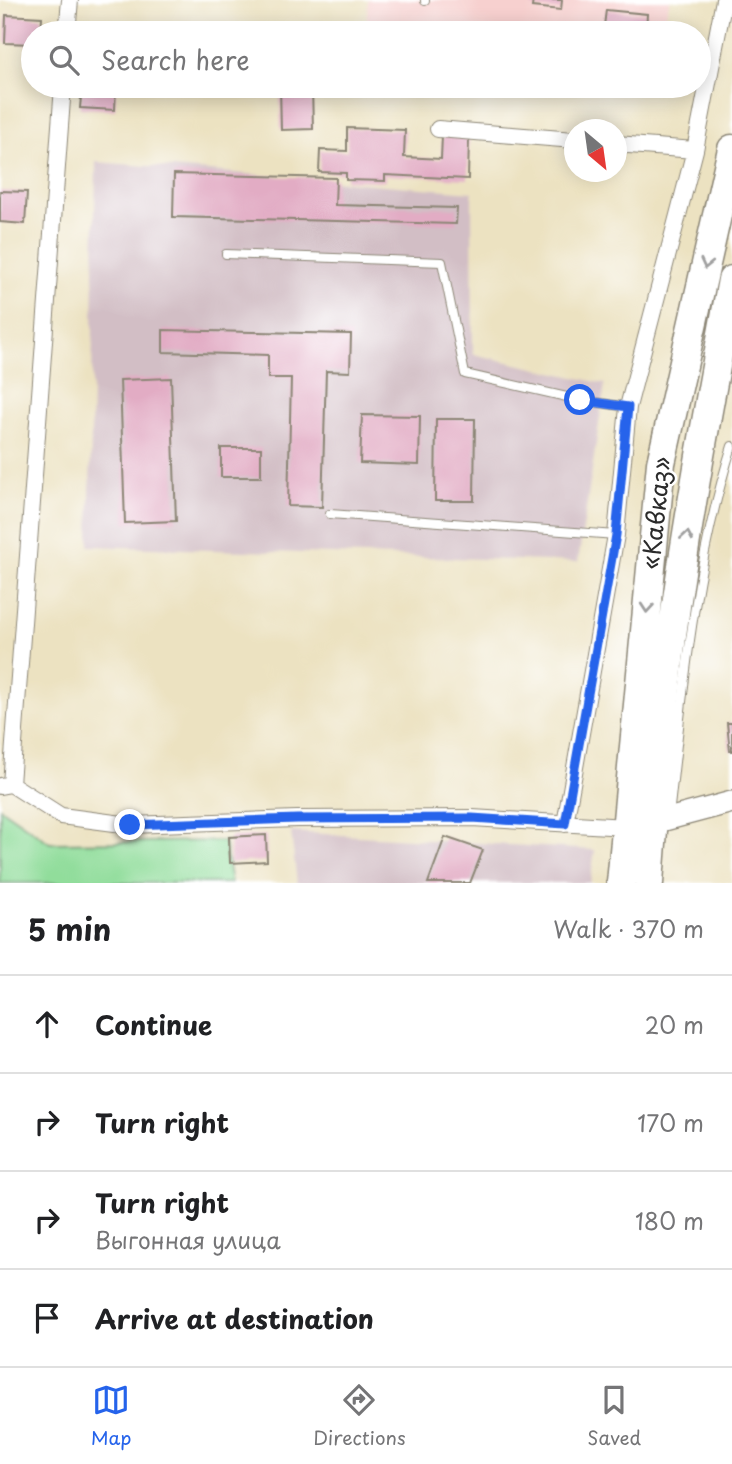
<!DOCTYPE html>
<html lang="en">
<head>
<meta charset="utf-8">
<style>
  :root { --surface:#fff; --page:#f2f2f2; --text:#202124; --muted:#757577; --line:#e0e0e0; --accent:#2563eb }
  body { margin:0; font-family:"Playpen Sans",sans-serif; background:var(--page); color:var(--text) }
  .compass { position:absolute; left:564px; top:119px; width:63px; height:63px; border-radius:50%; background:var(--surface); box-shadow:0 4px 18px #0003; rotate:151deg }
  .stop { position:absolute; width:21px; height:21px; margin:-16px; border:5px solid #2563eb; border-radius:50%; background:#fff }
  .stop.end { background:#2563eb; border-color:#fff; box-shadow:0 2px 7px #0008 }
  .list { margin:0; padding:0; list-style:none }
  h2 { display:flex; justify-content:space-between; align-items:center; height:91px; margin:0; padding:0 28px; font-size:30px }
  h2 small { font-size:23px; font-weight:400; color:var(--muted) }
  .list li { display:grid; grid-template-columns:46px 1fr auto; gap:21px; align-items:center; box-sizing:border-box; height:98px; padding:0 28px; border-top:2px solid var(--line) }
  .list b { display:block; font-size:26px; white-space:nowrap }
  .list p { margin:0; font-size:23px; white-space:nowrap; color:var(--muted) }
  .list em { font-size:23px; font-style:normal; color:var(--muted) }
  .icon { flex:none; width:38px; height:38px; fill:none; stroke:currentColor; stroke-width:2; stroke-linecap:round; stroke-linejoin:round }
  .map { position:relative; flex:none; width:732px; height:883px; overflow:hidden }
  .search { position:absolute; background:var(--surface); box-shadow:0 4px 18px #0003; left:21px; right:21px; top:21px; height:77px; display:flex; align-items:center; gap:18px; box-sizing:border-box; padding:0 24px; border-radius:38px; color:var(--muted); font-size:26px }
  .sheet { height:483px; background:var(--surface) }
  nav { display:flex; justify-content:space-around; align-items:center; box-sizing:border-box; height:98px; border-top:2px solid var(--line); background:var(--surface); font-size:19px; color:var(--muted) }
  nav a { display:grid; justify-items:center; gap:4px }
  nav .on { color:var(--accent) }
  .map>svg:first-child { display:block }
  .built { fill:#f7d0cf }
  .industrial { fill:#d2bec5 }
  .green { fill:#91dd9b; stroke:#5e8463; stroke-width:2 }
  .building { fill:#e2acc4 }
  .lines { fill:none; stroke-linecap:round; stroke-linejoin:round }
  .service-casing { stroke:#8c8676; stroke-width:10 }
  .minor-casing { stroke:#8c8676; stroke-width:18 }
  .tertiary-casing { stroke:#8c8676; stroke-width:24 }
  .trunk-casing { stroke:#8c8676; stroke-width:31 }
  .service { stroke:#fff; stroke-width:8 }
  .minor { stroke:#fff; stroke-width:16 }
  .tertiary { stroke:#fff; stroke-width:21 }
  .trunk { stroke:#fff; stroke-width:28 }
  .oneway { stroke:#a0a0a0 }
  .route { stroke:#2563eb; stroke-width:9 }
  .labels { text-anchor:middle; stroke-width:5; stroke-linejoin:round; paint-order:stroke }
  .street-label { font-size:24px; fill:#2b2b2b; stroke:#fff }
</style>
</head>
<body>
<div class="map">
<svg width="732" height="883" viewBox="0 0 732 883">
  <rect width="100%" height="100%" fill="#fff"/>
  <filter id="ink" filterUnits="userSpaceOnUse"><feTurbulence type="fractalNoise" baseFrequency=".0143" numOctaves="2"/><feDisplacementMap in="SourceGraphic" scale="14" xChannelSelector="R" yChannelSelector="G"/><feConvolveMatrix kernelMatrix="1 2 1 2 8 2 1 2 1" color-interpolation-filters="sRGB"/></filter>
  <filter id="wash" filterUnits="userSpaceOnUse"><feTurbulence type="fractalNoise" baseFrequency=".00686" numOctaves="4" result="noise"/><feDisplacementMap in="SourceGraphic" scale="28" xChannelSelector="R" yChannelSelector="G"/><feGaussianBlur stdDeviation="1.57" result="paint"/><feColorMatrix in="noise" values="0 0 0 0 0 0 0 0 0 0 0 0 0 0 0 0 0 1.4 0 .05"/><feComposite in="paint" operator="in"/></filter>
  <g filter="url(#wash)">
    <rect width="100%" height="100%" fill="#ece2c1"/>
    <!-- built -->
    <path class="built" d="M 368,0 L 670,0 L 661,33 L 366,33 Z"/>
    <!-- industrial -->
    <path class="industrial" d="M 96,162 L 472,192 L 473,354 L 605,384 L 578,562 L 89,546 Z
      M 291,832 L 595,850 L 590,883 L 297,883 Z"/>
    <!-- green -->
    <path class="green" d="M 0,808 L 50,843 L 224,841 L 231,883 L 0,883 Z"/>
    <g id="blocks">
      <!-- building -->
      <path class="building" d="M 533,0 L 562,0 L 561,10 L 532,7 Z
        M 606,10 L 647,14 L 646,30 L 604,26 Z
        M 6,15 L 42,17 L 41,33 L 33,33 L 33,44 L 5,43 Z
        M 82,86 L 116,86 L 115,110 L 80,108 Z
        M 280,86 L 312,86 L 313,129 L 281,130 Z
        M 347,128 L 405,130 L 404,157 L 441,159 L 442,136 L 469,137 L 468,179 L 385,175 L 385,181 L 346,180 L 346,173 L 319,172 L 320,150 L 347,151 Z
        M 174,174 L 336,178 L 335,205 L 457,208 L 456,224 L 173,217 Z
        M 0,191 L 27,192 L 25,224 L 0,222 Z
        M 163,330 L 351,334 L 350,372 L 326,371 L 322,507 L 288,506 L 291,378 L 268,378 L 268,355 L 163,352 Z
        M 171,378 L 176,521 L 125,523 L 120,380 Z
        M 362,415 L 420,416 L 419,465 L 360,463 Z
        M 436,419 L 475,419 L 474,501 L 435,501 Z
        M 221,448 L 261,448 L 261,477 L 221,477 Z
        M 727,723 L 732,723 L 732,751 L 730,751 Z
        M 266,835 L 267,861 L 230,863 L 229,837 Z
        M 445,837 L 483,850 L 470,883 L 428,883 Z"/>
    </g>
  </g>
  <g filter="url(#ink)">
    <use href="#blocks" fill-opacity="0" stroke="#8c8676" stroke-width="2"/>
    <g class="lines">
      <defs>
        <path id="service" d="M 425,1 L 425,0
          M 226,254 L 442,262 L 465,374 L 580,400 L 628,407
          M 330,514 L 616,535
          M 669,816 C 683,692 694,566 732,446"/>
        <path id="minor" d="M 67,33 L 70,0
          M 438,129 L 574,140
          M 616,144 L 695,150
          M 11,784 L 63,86
          M 0,786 L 11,784 L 61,816 L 130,825 L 297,819 L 472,818 L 626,827
          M 565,824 L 616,535 L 628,407 L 695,150 L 724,0"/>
        <path id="tertiary" d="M 653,823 L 732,802"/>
        <path id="trunk" d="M 621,883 L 661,463 L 732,149
          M 649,883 C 655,800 662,717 672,635 C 688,516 710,398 732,280"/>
      </defs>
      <!-- service casing -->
      <use href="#service" class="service-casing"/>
      <!-- minor casing -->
      <use href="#minor" class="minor-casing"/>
      <!-- tertiary casing -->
      <use href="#tertiary" class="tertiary-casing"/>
      <!-- trunk casing -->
      <use href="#trunk" class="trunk-casing"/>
      <!-- service -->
      <use href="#service" class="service"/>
      <!-- minor -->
      <use href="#minor" class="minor"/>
      <!-- tertiary -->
      <use href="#tertiary" class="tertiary"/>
      <!-- trunk -->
      <use href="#trunk" class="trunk"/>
    </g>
    <!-- one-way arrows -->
    <defs><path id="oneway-chevron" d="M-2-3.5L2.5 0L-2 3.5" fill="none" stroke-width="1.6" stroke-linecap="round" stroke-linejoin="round" transform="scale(1.75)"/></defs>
    <g class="oneway">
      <use href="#oneway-chevron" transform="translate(706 264) rotate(103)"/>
      <use href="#oneway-chevron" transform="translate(687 536) rotate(-81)"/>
      <use href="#oneway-chevron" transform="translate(647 608) rotate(95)"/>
    </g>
  </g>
  <g class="lines" filter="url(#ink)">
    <!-- route -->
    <path class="route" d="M 130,825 L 297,819 L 472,818 L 565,824 L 616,535 L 628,407 L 580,400"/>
  </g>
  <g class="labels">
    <!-- street labels -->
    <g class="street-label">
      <text transform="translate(657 513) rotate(-84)" y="8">«Кавказ»</text>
    </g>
  </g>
</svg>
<svg class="compass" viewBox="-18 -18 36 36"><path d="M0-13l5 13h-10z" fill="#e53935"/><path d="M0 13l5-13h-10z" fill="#757577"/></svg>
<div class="stop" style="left:580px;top:400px"></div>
<div class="stop end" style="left:130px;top:825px"></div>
<div class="search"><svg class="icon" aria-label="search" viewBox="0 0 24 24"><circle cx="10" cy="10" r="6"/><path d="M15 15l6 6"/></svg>Search here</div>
</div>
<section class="sheet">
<h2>5 min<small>Walk · 370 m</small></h2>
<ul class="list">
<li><svg class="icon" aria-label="ahead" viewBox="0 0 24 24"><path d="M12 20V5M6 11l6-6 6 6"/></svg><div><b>Continue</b></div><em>20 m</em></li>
<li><svg class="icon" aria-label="right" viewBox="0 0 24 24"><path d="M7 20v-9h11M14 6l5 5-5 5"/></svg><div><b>Turn right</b></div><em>170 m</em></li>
<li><svg class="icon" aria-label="right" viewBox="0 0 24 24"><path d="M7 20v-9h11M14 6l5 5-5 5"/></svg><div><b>Turn right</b><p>Выгонная улица</p></div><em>180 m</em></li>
<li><svg class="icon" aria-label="arrive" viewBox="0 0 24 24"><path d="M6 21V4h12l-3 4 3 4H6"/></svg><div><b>Arrive at destination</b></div></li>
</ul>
</section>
<nav>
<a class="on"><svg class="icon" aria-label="map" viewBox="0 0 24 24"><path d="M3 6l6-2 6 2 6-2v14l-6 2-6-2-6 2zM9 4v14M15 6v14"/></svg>Map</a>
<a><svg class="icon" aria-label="directions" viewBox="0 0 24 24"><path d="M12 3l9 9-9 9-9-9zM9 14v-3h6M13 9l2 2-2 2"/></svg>Directions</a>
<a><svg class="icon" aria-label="saved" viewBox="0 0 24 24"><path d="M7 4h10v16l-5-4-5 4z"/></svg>Saved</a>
</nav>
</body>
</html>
